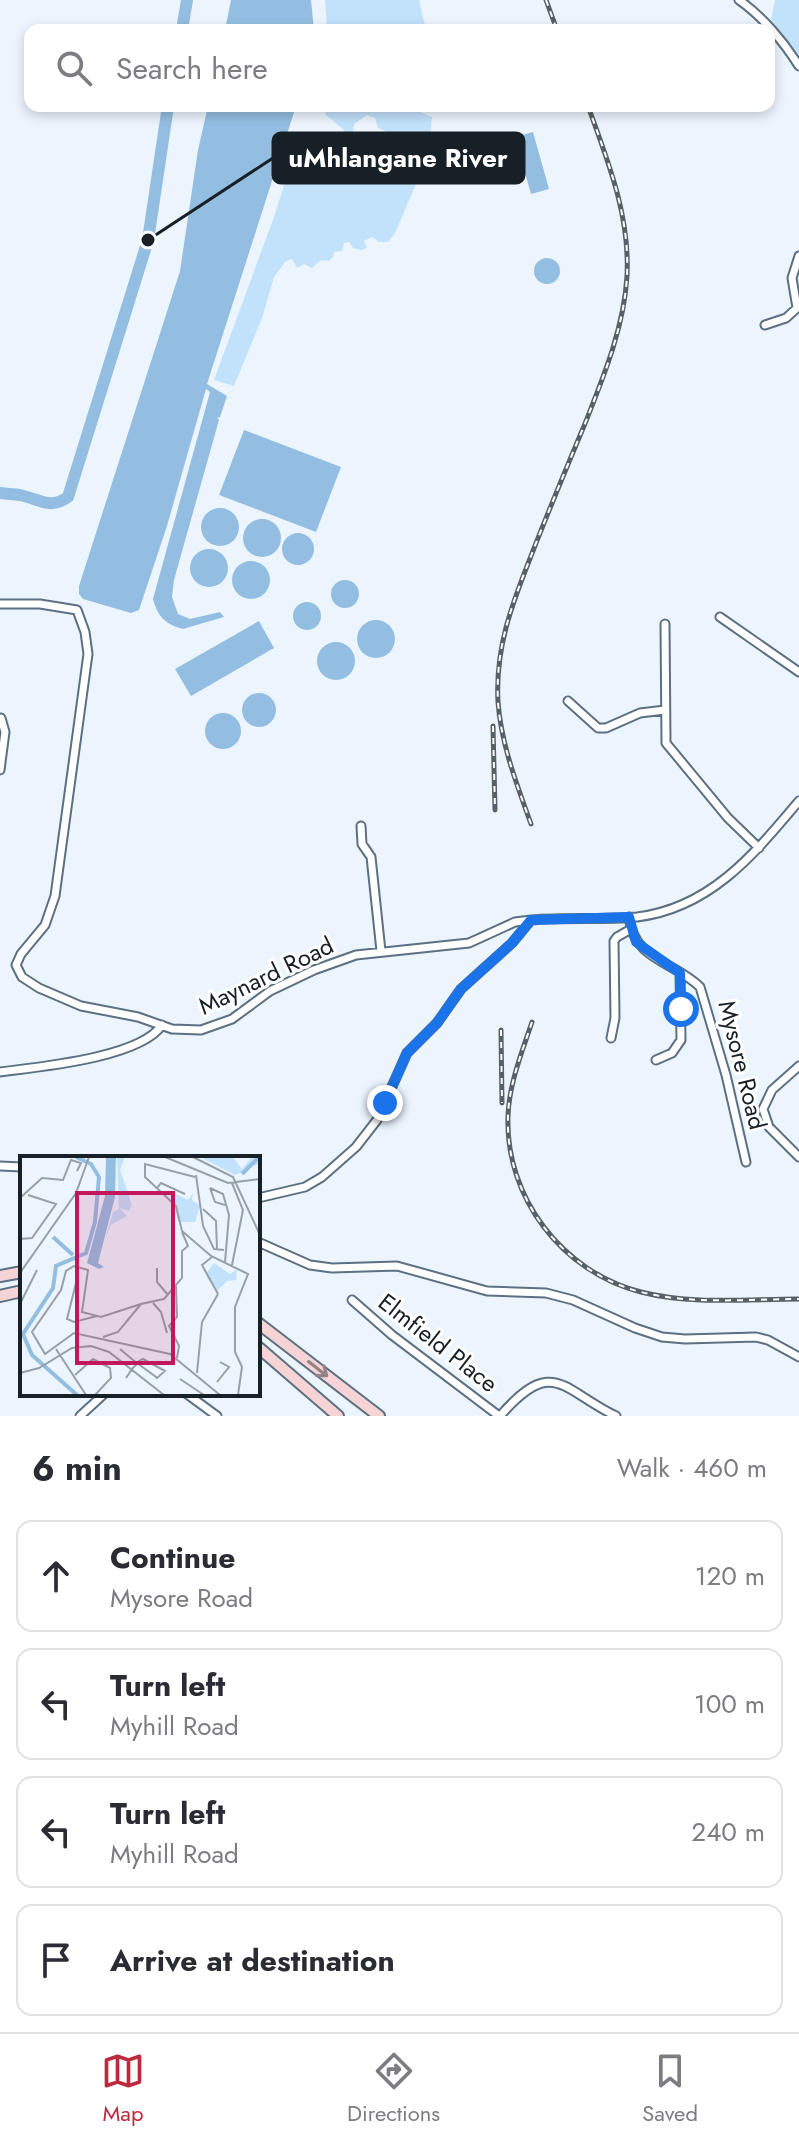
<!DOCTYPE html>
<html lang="en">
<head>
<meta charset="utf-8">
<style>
  :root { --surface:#fff; --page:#f7f7f7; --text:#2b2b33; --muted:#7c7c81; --line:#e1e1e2; --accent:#bc2b3d }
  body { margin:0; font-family:Jost,sans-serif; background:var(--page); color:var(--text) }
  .stop { position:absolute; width:24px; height:24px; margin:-18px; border:6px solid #1a73e8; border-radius:50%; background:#fff }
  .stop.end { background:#1a73e8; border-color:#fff; box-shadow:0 2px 8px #0008 }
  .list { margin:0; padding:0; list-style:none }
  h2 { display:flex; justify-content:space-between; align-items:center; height:104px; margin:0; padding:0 32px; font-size:34px }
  h2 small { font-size:26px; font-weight:400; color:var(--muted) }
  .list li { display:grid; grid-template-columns:52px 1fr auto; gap:24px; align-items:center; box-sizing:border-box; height:112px; margin:0 16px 16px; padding:0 16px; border:2px solid var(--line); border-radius:16px }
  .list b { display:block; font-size:30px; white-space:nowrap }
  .list p { margin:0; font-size:26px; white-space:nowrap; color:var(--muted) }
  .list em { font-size:26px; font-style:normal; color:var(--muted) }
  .icon { flex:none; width:44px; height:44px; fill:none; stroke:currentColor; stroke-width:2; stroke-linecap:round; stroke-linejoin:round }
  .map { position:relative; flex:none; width:799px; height:1416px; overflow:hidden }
  .search { position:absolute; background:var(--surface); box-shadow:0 4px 12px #0003; left:24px; right:24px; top:24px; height:88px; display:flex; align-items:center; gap:20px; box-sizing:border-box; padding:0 28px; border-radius:16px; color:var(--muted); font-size:30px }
  .sheet { height:616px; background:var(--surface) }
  nav { display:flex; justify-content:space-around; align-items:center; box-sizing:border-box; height:112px; border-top:2px solid var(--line); background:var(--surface); font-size:22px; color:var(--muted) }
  nav a { display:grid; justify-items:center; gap:4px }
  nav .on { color:var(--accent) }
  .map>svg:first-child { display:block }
  .green { fill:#c2e1fb }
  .water { fill:#94bee1 }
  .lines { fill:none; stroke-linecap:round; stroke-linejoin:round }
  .river { stroke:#94bee1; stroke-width:12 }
  .street-casing { stroke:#5b7082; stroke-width:11 }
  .secondary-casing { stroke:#5b7082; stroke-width:14 }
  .street { stroke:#fff; stroke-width:7 }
  .secondary { stroke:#f6d4d5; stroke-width:10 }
  .rail-casing { stroke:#576067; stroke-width:5 }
  .rail { stroke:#fff; stroke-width:2; stroke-dasharray:6; stroke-linecap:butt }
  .oneway { stroke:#928387 }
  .route { stroke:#1a73e8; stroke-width:10 }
  .labels { text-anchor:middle; stroke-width:6; stroke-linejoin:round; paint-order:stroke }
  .street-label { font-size:24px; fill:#172027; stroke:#fff }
  .inset-river { fill:none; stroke:#94bee1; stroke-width:4 }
  .inset-road { fill:none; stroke:#97a0a8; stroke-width:2 }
  .view { fill:#c2185b; fill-opacity:0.15; stroke:#c2185b; stroke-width:4 }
  .inset-edge { fill:none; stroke:#172027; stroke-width:4 }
  .leader { fill:none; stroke:#172027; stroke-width:3 }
  .callout-dot { fill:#172027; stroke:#fff; stroke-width:3 }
  .callout { fill:#172027; stroke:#172027; stroke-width:3 }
  .callout-label { font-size:26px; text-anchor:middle; font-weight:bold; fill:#fff }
</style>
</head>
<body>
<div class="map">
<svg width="799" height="1416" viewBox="0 0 799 1416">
  <rect width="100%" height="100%" fill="#ecf5fe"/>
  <!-- green -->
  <path class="green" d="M 325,0 L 419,0 L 426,30 L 327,30 Z
    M 775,0 L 799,0 L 799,55 L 771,20 Z
    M 324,106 L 418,106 L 420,112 L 432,117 L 430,136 L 433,145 C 414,147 395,135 378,128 L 375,118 L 367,115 L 354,124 L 349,157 L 352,164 L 360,171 L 378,163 L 414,176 L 417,182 L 395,233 L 388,242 L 379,242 L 372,237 L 364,241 L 367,248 L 361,250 L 353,248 L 349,242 L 344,243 L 342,251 L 334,252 L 333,257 L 329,261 L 321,260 L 312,268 L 304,264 L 297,268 L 292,259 L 286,261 L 274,277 L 262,318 L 234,386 L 214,380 L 274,217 L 294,153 L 299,143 L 309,141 L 338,144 L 343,139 L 344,130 L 326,115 Z"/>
  <!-- water -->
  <path class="water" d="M 231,0 L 311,0 L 314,30 L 225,30 Z
    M 208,106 L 296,106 L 207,384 L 227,396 L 220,417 L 217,418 L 219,420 L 174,580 L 172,597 L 178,614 L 190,619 L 220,612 L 224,617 L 183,629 C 166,625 157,616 153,599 L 210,392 L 206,389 L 167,526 L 139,610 L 131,613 L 83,599 L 79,594 L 79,586 L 180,271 L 198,150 Z
    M 533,132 L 549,189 L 531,194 L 515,137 Z
    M534 271a13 13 0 1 1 26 0a13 13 0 1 1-26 0Z
    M 244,430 L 341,467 L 316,532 L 219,495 Z
    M201 527a19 19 0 1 1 38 0a19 19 0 1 1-38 0Z
    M243 538a19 19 0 1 1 38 0a19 19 0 1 1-38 0Z
    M282 549a16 16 0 1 1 32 0a16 16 0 1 1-32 0Z
    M190 568a19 19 0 1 1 38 0a19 19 0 1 1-38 0Z
    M232 580a19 19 0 1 1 38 0a19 19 0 1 1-38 0Z
    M331 594a14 14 0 1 1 28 0a14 14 0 1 1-28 0Z
    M293 616a14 14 0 1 1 28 0a14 14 0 1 1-28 0Z
    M357 639a19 19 0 1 1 38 0a19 19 0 1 1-38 0Z
    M 259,621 L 274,648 L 191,696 L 175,669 Z
    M317 661a19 19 0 1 1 38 0a19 19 0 1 1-38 0Z
    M242 710a17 17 0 1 1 34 0a17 17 0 1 1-34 0Z
    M205 731a18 18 0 1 1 36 0a18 18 0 1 1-36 0Z"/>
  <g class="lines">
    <!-- river -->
    <path class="river" d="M 182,30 L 187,0
      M 0,493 C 6,494 13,494 20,495 C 39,499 50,510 68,497 L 148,240 L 168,106"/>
    <defs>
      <path id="street" d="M 739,0 C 762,16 784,42 799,66
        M 765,325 L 786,318 L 797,308 L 792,278 L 799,256
        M 0,604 L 40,604 L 77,610 L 85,632 L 88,654 L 55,896 L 45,925 L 21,954 L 16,965 L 22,977 L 39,988 L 81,1006 L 138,1017 L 172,1029 L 201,1030 L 232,1019 L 270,991 L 314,970 L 356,955 L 469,943 L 515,922 L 531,920
        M 720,617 L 799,672
        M 665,624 L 666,743 L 728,818 L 759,848
        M 568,701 L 598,728 L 606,728 L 640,713 L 665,710
        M 0,770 L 5,732 L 1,718
        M 361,826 L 362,844 L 371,857 L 381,951
        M 629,917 C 634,961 674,961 700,987 L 726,1075 L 746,1162
        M 611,1038 L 615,1018 L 614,941 L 617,937 L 631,929
        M 656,1060 L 672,1053 L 681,1040 L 680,973
        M 799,1066 L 772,1090 L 763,1109 L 769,1127 L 799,1157
        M 0,1072 C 38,1067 140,1058 162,1025
        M 0,1166 L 22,1167
        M 258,1198 L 305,1187 L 322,1177 L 356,1147 L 377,1120 L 407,1053 L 437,1023 L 461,989 L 512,943 L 531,920 C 566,917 602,920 637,917 C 711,908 755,853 799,801
        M 258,1242 L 310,1265 L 332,1268 L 397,1266 L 487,1291 L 546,1293 L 573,1300 L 635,1328 L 662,1337 L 685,1339 L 756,1337 L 768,1340 L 799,1357
        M 352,1300 L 392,1335 L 499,1416
        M 187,1394 L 217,1416
        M 80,1416 L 104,1394
        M 500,1416 C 553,1355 562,1390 616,1416"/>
      <path id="secondary" d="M 0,1276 L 22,1272
        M 0,1296 L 22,1291
        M 258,1323 L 379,1416
        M 258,1347 L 338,1416"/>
    </defs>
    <!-- street casing -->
    <use href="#street" class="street-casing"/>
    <!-- secondary casing -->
    <use href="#secondary" class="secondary-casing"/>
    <!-- street -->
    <use href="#street" class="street"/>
    <!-- secondary -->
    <use href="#secondary" class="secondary"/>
    <defs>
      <path id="rail" d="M 546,0 L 557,30
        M 493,726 L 495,810
        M 531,824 C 517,785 501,744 498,702 C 495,648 512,604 531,556 C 548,512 566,469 584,426 C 603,378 624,328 627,276 C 630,215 608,162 588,106
        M 532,1022 C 522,1052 509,1084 508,1116 C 505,1197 562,1272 641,1292 C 691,1305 748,1299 799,1299
        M 501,1030 L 502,1103"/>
    </defs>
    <!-- rail casing -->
    <use href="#rail" class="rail-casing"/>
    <!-- rail -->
    <use href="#rail" class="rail"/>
  </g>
  <!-- one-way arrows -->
  <defs><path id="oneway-shaft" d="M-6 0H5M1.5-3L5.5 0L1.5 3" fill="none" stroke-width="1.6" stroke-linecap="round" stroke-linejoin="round" transform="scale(2)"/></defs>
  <use class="oneway" href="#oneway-shaft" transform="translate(318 1369) rotate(38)"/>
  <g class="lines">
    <!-- route -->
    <path class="route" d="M 385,1103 L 407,1053 L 437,1023 L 461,989 L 512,943 L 531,920 L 629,917 L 636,942 L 680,973 L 681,1009"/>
  </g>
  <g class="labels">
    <!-- street labels -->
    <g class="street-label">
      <text transform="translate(266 976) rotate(-26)" y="8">Maynard Road</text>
      <text transform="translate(742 1065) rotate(76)" y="8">Mysore Road</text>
      <text transform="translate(438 1343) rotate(38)" y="8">Elmfield Place</text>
    </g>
  </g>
  <!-- overview -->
  <g transform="translate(20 1156)">
    <rect width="240" height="240" fill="#ecf5fe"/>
    <path d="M 180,1 L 213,1 L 222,13 L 232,1 L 240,1 L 240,7 L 215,19 ZM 97,2 L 105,1 L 100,14 L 112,49 L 109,55 L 100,52 L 107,60 L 91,69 L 85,84 L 93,56 L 99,53 ZM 152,36 L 168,44 L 173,37 L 172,44 L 180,50 L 175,66 L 158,66 ZM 194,107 L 210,118 L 217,113 L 216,124 L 207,125 L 197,135 L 189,125 L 198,123 L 188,124 L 186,118 Z" fill="#c2e1fb"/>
    <path d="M 86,1 L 96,1 L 95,41 L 78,107 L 84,111 L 79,113 L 67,107 L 85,40 Z" fill="#94bee1"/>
    <path class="inset-river" d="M 56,1 L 71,8 L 79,21 L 75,66 L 66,97 L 36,110 L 33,132 L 3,178 L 12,199 L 57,239M 222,18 L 239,1M 33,81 L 53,99"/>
    <path class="inset-road" d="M 145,1 L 208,27 L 240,23M 173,1 L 213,21 L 240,79M 176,19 L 183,70 L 194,93 L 204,94M 175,21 L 125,8 L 125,21 L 156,50 L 162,75 L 191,100 L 228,118 L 215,151 L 215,196 L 222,211 L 218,239M 212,27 L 223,54 L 212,109M 137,32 L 141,27 L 165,38M 190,32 L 203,38 L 209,59 L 205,106M 190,32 L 195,46 L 205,49M 0,42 L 22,22 L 43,24 L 51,4 L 61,7 L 57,15M 183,53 L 196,65 L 197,94M 0,83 L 12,82 L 36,48 L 8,39M 192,101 L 182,109 L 198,138M 137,112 L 137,126 L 148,139M 0,117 L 56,37 L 69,1M 57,123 L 47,163 L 54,166 L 77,160M 156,130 L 157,161 L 149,170 L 159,190 L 157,202M 133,147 L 141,156 L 147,177M 0,148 L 17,114M 121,148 L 81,161 L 62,156 L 68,114 L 54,110 L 46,115 L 41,134 L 12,176 L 25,198 L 54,177 L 150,198 L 200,239M 83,181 L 98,176 L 121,148 L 144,143 L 162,122 L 162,95 L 168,90 L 162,76M 36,193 L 66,239M 100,193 L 113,204 L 117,207 L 136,221 L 137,222 L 145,215 L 123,203 L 119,205 L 117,207 L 116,209 L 112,213 L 106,222M 0,217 L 19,212 L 52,192 L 71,190 L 89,196 L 144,239M 177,217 L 182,166 L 198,138M 55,219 L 73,203 L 90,212 L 91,222 L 75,239M 160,223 L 184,239M 197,226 L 209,211 L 200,206"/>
    <path class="view" d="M 57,37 L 153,37 L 153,207 L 57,207 Z"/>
    <rect width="240" height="240" class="inset-edge"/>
  </g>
  <!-- callouts -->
  <path class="leader" d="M148 240L273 158"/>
  <circle class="callout-dot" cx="148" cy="240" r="8"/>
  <rect class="callout" x="273" y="133" width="251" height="50" rx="8"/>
  <g class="callout-label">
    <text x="398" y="167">uMhlangane River</text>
  </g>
</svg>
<div class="stop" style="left:681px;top:1009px"></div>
<div class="stop end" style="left:385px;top:1103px"></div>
<div class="search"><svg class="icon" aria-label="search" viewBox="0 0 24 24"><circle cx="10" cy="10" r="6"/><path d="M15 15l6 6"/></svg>Search here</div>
</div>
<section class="sheet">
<h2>6 min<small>Walk · 460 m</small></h2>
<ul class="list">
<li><svg class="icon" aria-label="ahead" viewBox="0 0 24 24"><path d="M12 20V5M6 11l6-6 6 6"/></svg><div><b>Continue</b><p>Mysore Road</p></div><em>120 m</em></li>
<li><svg class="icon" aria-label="left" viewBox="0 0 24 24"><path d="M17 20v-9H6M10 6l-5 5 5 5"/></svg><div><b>Turn left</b><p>Myhill Road</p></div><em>100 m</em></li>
<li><svg class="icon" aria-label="left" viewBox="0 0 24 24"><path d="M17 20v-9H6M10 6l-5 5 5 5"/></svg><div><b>Turn left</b><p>Myhill Road</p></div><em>240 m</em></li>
<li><svg class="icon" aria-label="arrive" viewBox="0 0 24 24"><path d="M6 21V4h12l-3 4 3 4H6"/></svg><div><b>Arrive at destination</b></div></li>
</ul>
</section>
<nav>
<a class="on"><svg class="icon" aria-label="map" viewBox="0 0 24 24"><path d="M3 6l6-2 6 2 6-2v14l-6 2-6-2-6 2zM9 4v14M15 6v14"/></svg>Map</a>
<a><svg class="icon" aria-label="directions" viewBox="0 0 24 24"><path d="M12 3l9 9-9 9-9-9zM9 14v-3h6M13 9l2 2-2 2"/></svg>Directions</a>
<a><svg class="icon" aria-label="saved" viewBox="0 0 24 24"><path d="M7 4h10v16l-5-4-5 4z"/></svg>Saved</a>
</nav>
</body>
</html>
